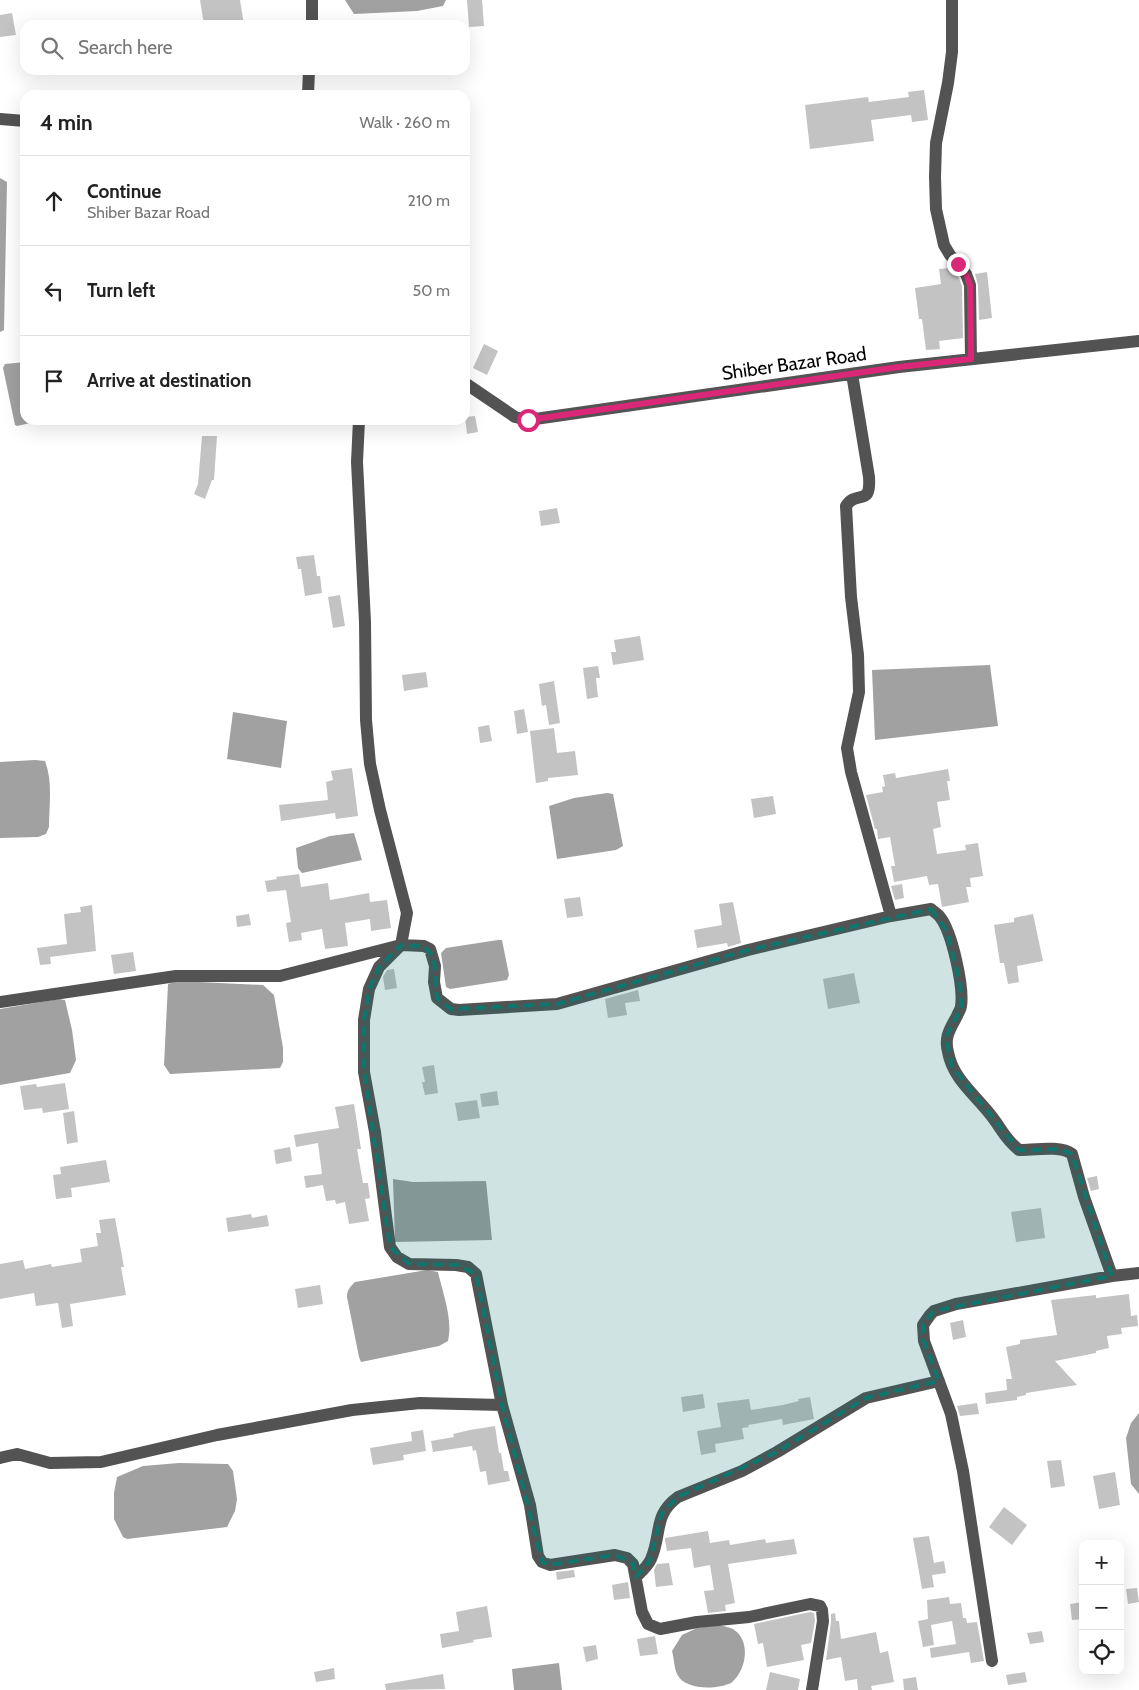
<!DOCTYPE html>
<html lang="en">
<head>
<meta charset="utf-8">
<style>
  :root { --surface:#fff; --page:#f6f6f6; --text:#222; --muted:#767676; --line:#e0e0e0 }
  body { margin:0; font-family:Cabin,sans-serif; background:var(--page); color:var(--text) }
  .controls { position:absolute; right:15px; bottom:15px; display:grid; overflow:hidden; border-radius:10px; box-shadow:0 5px 20px #0002 }
  .controls button { width:45px; height:45px; display:grid; place-items:center; padding:0; border:0; border-bottom:1px solid var(--line); background:var(--surface); color:var(--text); font:25px sans-serif }
  .stop { position:absolute; width:15px; height:15px; margin:-11px; border:4px solid #db2777; border-radius:50%; background:#fff }
  .stop.end { background:#db2777; border-color:#fff; box-shadow:0 1px 5px #0008 }
  .list { margin:0; padding:0; list-style:none }
  h2 { display:flex; justify-content:space-between; align-items:center; height:65px; margin:0; padding:0 20px; font-size:21px }
  h2 small { font-size:16px; font-weight:400; color:var(--muted) }
  .list li { display:grid; grid-template-columns:32px 1fr auto; gap:15px; align-items:center; box-sizing:border-box; height:90px; padding:0 20px; border-top:1px solid var(--line) }
  .list b { display:block; font-size:19px; white-space:nowrap }
  .list p { margin:0; font-size:16px; white-space:nowrap; color:var(--muted) }
  .list em { font-size:16px; font-style:normal; color:var(--muted) }
  .icon { flex:none; width:28px; height:28px; fill:none; stroke:currentColor; stroke-width:2; stroke-linecap:round; stroke-linejoin:round }
  .map { position:relative; flex:none; width:1139px; height:1690px; overflow:hidden }
  .search { position:absolute; background:var(--surface); box-shadow:0 5px 20px #0002; left:20px; top:20px; width:450px; height:55px; display:flex; align-items:center; gap:12px; box-sizing:border-box; padding:0 18px; border-radius:15px; color:var(--muted); font-size:19px }
  .panel { position:absolute; background:var(--surface); box-shadow:0 5px 20px #0002; left:20px; top:90px; width:450px; height:335px; border-radius:15px }
  .map>svg:first-child { display:block }
  .water { fill:#a1a1a1 }
  .building { fill:#c3c3c3 }
  .lines { fill:none; stroke-linecap:round; stroke-linejoin:round }
  .minor { stroke:#535353; stroke-width:12 }
  .route { stroke:#db2777; stroke-width:6 }
  .marked { fill:#0f766e; fill-opacity:0.2; stroke:#0f766e; stroke-width:4; stroke-dasharray:10 6; stroke-linejoin:round }
  .labels { text-anchor:middle; stroke-width:4; stroke-linejoin:round; paint-order:stroke }
  .street-label { font-size:19px; fill:#000; stroke:#fff }
</style>
</head>
<body>
<div class="map">
<svg width="1139" height="1690" viewBox="0 0 1139 1690">
  <rect width="100%" height="100%" fill="#fff"/>
  <!-- water -->
  <path class="water" d="M 345,0 L 446,0 L 443,6 L 417,11 L 354,14 Z
    M 0,178 L 7,182 L 4,330 L 0,332 Z
    M 25,362 L 25,420 L 40,420 L 39,421 L 17,426 L 15,425 L 3,368 L 5,364 Z
    M 990,665 L 998,726 L 875,740 L 872,670 Z
    M 233,712 L 287,721 L 281,768 L 227,759 Z
    M 35,760 L 45,761 C 53,782 49,805 49,827 L 46,834 L 38,837 L 0,838 L 0,762 Z
    M 607,793 L 613,794 L 623,846 L 616,850 L 557,859 L 549,806 L 574,798 Z
    M 354,833 L 362,860 L 302,873 L 298,868 L 296,848 L 330,836 Z
    M 498,940 L 502,940 L 509,975 L 507,980 L 450,989 L 446,987 L 441,953 L 446,948 Z
    M 178,981 L 263,985 L 274,995 L 283,1048 L 283,1062 L 280,1068 L 170,1074 L 164,1065 L 168,984 Z
    M 59,999 L 65,1000 L 72,1030 L 76,1060 L 70,1073 L 0,1085 L 0,1009 Z
    M 393,1179 L 413,1182 L 486,1181 L 492,1240 L 395,1242 Z
    M 427,1270 L 438,1272 C 443,1294 453,1319 448,1341 L 439,1346 L 361,1362 L 359,1357 L 347,1297 C 347,1290 350,1287 355,1282 Z
    M 1139,1413 L 1139,1494 L 1131,1484 L 1126,1438 L 1131,1423 Z
    M 179,1463 L 228,1464 L 233,1471 L 237,1499 L 235,1511 L 227,1527 L 127,1539 L 123,1537 L 114,1519 L 114,1493 L 117,1477 L 143,1466 Z
    M 719,1625 C 723,1626 729,1627 733,1629 C 752,1641 746,1671 731,1683 C 716,1690 684,1690 677,1674 C 674,1667 674,1658 672,1651 L 682,1635 L 697,1628 Z
    M 559,1663 L 562,1690 L 514,1690 L 512,1669 Z"/>
  <!-- building -->
  <path class="building" d="M 200,0 L 240,0 L 244,25 L 204,25 Z
    M 467,0 L 482,0 L 484,26 L 469,27 Z
    M 12,13 L 16,35 L 0,37 L 0,15 Z
    M 924,90 L 928,120 L 912,122 L 911,115 L 871,120 L 874,141 L 810,149 L 805,105 L 868,97 L 869,102 L 909,97 L 908,92 Z
    M 950,268 L 959,278 L 962,286 L 963,338 L 939,341 L 940,349 L 926,350 L 922,319 L 919,319 L 915,288 L 941,284 L 939,269 Z
    M 987,272 L 992,318 L 979,320 L 978,285 L 975,274 Z
    M 484,344 L 498,351 L 487,375 L 473,368 Z
    M 475,416 L 478,432 L 467,434 L 465,417 Z
    M 202,436 L 217,436 L 214,480 L 212,480 L 205,499 L 194,494 L 198,484 Z
    M 557,508 L 560,523 L 541,526 L 539,511 Z
    M 314,555 L 317,576 L 320,576 L 322,593 L 305,596 L 301,569 L 298,569 L 296,557 Z
    M 340,595 L 345,626 L 333,628 L 328,597 Z
    M 640,636 L 644,660 L 613,665 L 611,652 L 616,652 L 614,640 Z
    M 598,666 L 600,678 L 596,678 L 598,697 L 587,699 L 583,668 Z
    M 426,672 L 428,687 L 404,691 L 402,675 Z
    M 554,681 L 560,723 L 549,725 L 546,705 L 542,706 L 539,684 Z
    M 524,709 L 528,732 L 517,734 L 514,711 Z
    M 489,725 L 492,741 L 480,743 L 478,727 Z
    M 554,728 L 557,753 L 575,751 L 578,775 L 548,778 L 548,781 L 536,783 L 530,731 Z
    M 352,768 L 358,816 L 336,819 L 335,813 L 281,821 L 279,805 L 328,800 L 326,782 L 333,780 L 331,771 Z
    M 948,769 L 950,781 L 947,781 L 950,800 L 937,802 L 941,827 L 933,829 L 937,854 L 966,850 L 965,845 L 978,843 L 983,876 L 970,878 L 971,887 L 966,887 L 969,902 L 942,907 L 938,884 L 929,885 L 927,876 L 894,882 L 891,866 L 895,866 L 890,837 L 878,839 L 877,829 L 875,829 L 866,795 L 883,792 L 882,787 L 885,786 L 883,775 L 895,773 L 896,778 Z
    M 773,796 L 776,814 L 754,818 L 751,799 Z
    M 299,874 L 301,887 L 328,883 L 330,900 L 369,893 L 370,902 L 387,900 L 391,928 L 371,931 L 370,919 L 345,923 L 348,946 L 325,949 L 322,929 L 301,933 L 302,940 L 289,942 L 286,923 L 291,922 L 286,890 L 267,892 L 265,881 L 277,879 L 276,877 Z
    M 902,884 L 904,898 L 895,900 L 891,886 Z
    M 580,897 L 583,916 L 567,918 L 564,899 Z
    M 733,902 L 741,943 L 728,947 L 727,943 L 697,948 L 694,930 L 722,925 L 719,904 Z
    M 92,905 L 96,951 L 50,957 L 51,964 L 40,965 L 37,948 L 67,944 L 64,914 L 81,912 L 80,907 Z
    M 249,914 L 251,925 L 237,927 L 236,916 Z
    M 1033,914 L 1043,961 L 1017,966 L 1019,982 L 1008,984 L 1004,963 L 1000,963 L 994,925 L 1014,922 L 1014,918 Z
    M 133,952 L 136,971 L 114,974 L 111,955 Z
    M 394,969 L 397,988 L 385,990 L 383,977 L 387,970 Z
    M 854,973 L 860,1003 L 828,1009 L 823,979 Z
    M 638,990 L 640,1001 L 625,1003 L 627,1015 L 608,1018 L 605,999 Z
    M 434,1065 L 438,1093 L 425,1095 L 422,1082 L 425,1082 L 422,1067 Z
    M 65,1083 L 69,1109 L 43,1113 L 42,1108 L 24,1110 L 20,1086 L 36,1084 L 37,1087 Z
    M 497,1091 L 499,1105 L 482,1107 L 480,1094 Z
    M 477,1100 L 480,1118 L 458,1121 L 455,1103 Z
    M 354,1104 L 361,1149 L 357,1149 L 363,1183 L 368,1183 L 370,1198 L 365,1199 L 369,1221 L 349,1224 L 345,1202 L 336,1204 L 335,1200 L 326,1201 L 323,1185 L 306,1188 L 304,1176 L 322,1174 L 318,1143 L 296,1147 L 294,1135 L 339,1128 L 335,1107 Z
    M 74,1111 L 78,1142 L 67,1144 L 63,1113 Z
    M 290,1147 L 292,1161 L 276,1164 L 274,1150 Z
    M 106,1160 L 110,1182 L 71,1188 L 72,1197 L 56,1199 L 53,1175 L 61,1174 L 60,1167 Z
    M 1097,1176 L 1099,1189 L 1091,1191 L 1087,1178 Z
    M 1041,1208 L 1045,1238 L 1016,1242 L 1011,1212 Z
    M 251,1214 L 252,1218 L 267,1215 L 269,1226 L 228,1232 L 226,1218 Z
    M 115,1218 L 124,1267 L 121,1267 L 126,1295 L 70,1304 L 73,1326 L 62,1328 L 58,1303 L 36,1306 L 34,1293 L 0,1299 L 0,1264 L 23,1260 L 25,1269 L 51,1264 L 52,1267 L 82,1262 L 80,1249 L 98,1246 L 96,1233 L 101,1233 L 99,1220 Z
    M 320,1285 L 323,1304 L 298,1308 L 295,1289 Z
    M 1129,1294 L 1131,1316 L 1137,1315 L 1138,1326 L 1121,1328 L 1122,1334 L 1107,1336 L 1109,1348 L 1096,1351 L 1096,1353 L 1055,1361 L 1077,1385 L 1026,1393 L 1026,1395 L 1017,1397 L 1017,1400 L 986,1404 L 985,1393 L 1007,1390 L 1006,1379 L 1012,1379 L 1006,1347 L 1020,1344 L 1020,1340 L 1057,1335 L 1051,1300 L 1096,1295 L 1096,1298 Z
    M 963,1320 L 966,1337 L 953,1340 L 950,1323 Z
    M 703,1394 L 705,1408 L 683,1412 L 681,1397 Z
    M 810,1397 L 814,1419 L 783,1425 L 782,1419 L 748,1425 L 749,1427 L 742,1428 L 744,1439 L 715,1444 L 716,1452 L 701,1455 L 697,1431 L 721,1427 L 717,1403 L 749,1399 L 751,1410 L 783,1405 L 799,1401 L 798,1399 Z
    M 977,1403 L 979,1414 L 960,1416 L 957,1406 Z
    M 495,1426 L 499,1453 L 501,1453 L 504,1471 L 508,1471 L 510,1481 L 488,1485 L 486,1471 L 480,1472 L 476,1450 L 473,1451 L 472,1446 L 433,1452 L 431,1441 L 454,1437 L 453,1434 L 470,1430 Z
    M 423,1430 L 426,1451 L 403,1455 L 404,1460 L 373,1465 L 370,1448 L 412,1441 L 411,1432 Z
    M 1061,1460 L 1065,1486 L 1051,1488 L 1047,1461 Z
    M 1115,1472 L 1120,1505 L 1099,1509 L 1093,1476 Z
    M 1004,1507 L 1027,1525 L 1012,1545 L 989,1527 Z
    M 708,1531 L 710,1543 L 729,1540 L 730,1545 L 765,1539 L 766,1543 L 794,1539 L 797,1554 L 728,1564 L 735,1603 L 725,1605 L 726,1611 L 708,1613 L 704,1591 L 714,1590 L 710,1565 L 694,1568 L 691,1548 L 667,1551 L 665,1540 L 665,1538 Z
    M 929,1536 L 934,1563 L 944,1561 L 946,1573 L 932,1575 L 934,1587 L 922,1589 L 913,1538 Z
    M 669,1563 L 673,1585 L 656,1587 L 654,1570 L 657,1564 Z
    M 574,1570 L 575,1577 L 557,1580 L 556,1572 Z
    M 628,1582 L 630,1598 L 614,1600 L 612,1585 Z
    M 1137,1588 L 1139,1602 L 1128,1604 L 1126,1589 Z
    M 949,1597 L 950,1604 L 961,1603 L 963,1618 L 966,1618 L 967,1623 L 977,1622 L 984,1661 L 971,1663 L 969,1652 L 931,1658 L 930,1648 L 956,1644 L 952,1621 L 931,1625 L 934,1645 L 923,1647 L 918,1621 L 928,1619 L 927,1600 Z
    M 1083,1602 L 1083,1619 L 1072,1620 L 1070,1604 Z
    M 487,1606 L 492,1637 L 473,1640 L 474,1642 L 442,1648 L 440,1634 L 459,1631 L 456,1612 Z
    M 810,1612 L 814,1613 L 815,1621 L 811,1643 L 801,1645 L 804,1660 L 767,1667 L 763,1643 L 758,1644 L 754,1624 Z
    M 835,1613 L 836,1621 L 839,1621 L 841,1639 L 876,1632 L 880,1653 L 888,1651 L 894,1682 L 871,1686 L 872,1690 L 858,1690 L 857,1679 L 845,1681 L 841,1657 L 826,1660 L 831,1622 L 831,1614 Z
    M 1042,1631 L 1044,1642 L 1030,1644 L 1027,1633 Z
    M 655,1636 L 658,1654 L 640,1656 L 637,1639 Z
    M 596,1645 L 598,1659 L 586,1662 L 583,1647 Z
    M 334,1668 L 335,1679 L 316,1682 L 314,1672 Z
    M 770,1672 L 800,1679 L 798,1690 L 766,1690 Z
    M 1025,1672 L 1027,1682 L 1008,1685 L 1006,1675 Z
    M 443,1674 L 445,1689 L 386,1690 L 385,1684 Z
    M 916,1677 L 918,1690 L 904,1690 L 903,1679 Z"/>
  <g class="lines">
    <!-- minor -->
    <path class="minor" d="M 952,0 L 952,52 L 948,83 L 936,143 L 935,177 L 936,209 L 944,245 L 950,255 L 966,274 L 970,285 L 971,359
      M 312,25 L 312,0
      M 308,95 L 309,70
      M 0,119 L 25,121
      M 852,374 L 869,477 C 871,508 857,489 846,506 L 851,597 L 858,655 L 859,692 L 847,748 L 851,772 L 891,916
      M 465,383 L 515,417 L 528,420 L 899,367 L 1139,341
      M 359,420 L 357,462 L 365,622 L 366,720 L 370,764 L 380,810 L 407,913 L 401,945 L 379,967 L 369,989 L 364,1020 L 364,1072 L 375,1132 L 390,1247 L 397,1257 L 409,1264 L 456,1265 L 468,1267 L 476,1274 L 502,1405
      M 0,1002 L 176,976 L 280,976 L 401,945 L 424,946 L 430,949 L 435,966 L 434,982 L 437,998 L 451,1009 L 459,1010 L 557,1004 L 748,950 L 891,916 L 931,909 C 934,912 938,914 940,917 C 952,932 964,987 961,1006 C 961,1009 958,1013 957,1016 C 950,1029 944,1037 948,1052 C 953,1080 977,1096 993,1118 C 1002,1130 1006,1140 1019,1150 C 1033,1150 1061,1145 1072,1154 L 1084,1197 L 1112,1276 L 1139,1273
      M 0,1458 L 17,1454 L 50,1463 L 101,1462 L 217,1435 L 352,1410 L 420,1403 L 502,1405 L 530,1505 L 538,1556 L 542,1562 L 550,1565 L 615,1555 L 627,1558 L 633,1564 L 642,1612 L 648,1624 L 660,1629 L 697,1622 L 749,1617 L 810,1604 L 820,1606 L 822,1610 L 823,1621 L 812,1690
      M 636,1577 C 641,1572 648,1566 651,1559 C 662,1534 653,1515 678,1497 L 742,1471 L 777,1452 L 866,1398 L 939,1381
      M 992,1661 L 963,1471 L 951,1414 L 924,1341 L 923,1325 L 930,1315 L 934,1311 L 956,1304 L 1112,1276"/>
  </g>
  <g class="lines">
    <!-- route -->
    <path class="route" d="M 528,420 L 899,367 L 971,359 L 970,285 L 966,274 L 958,264"/>
  </g>
  <!-- marked area -->
  <path class="marked" d="M 931,909 L 947,931 L 960,983 L 962,1007 L 946,1037 L 952,1066 L 1019,1150 L 1060,1149 L 1072,1154 L 1112,1276 L 934,1311 L 923,1325 L 924,1341 L 939,1381 L 866,1398 L 777,1452 L 678,1497 L 662,1513 L 650,1561 L 636,1577 L 633,1564 L 615,1555 L 550,1565 L 542,1562 L 502,1405 L 476,1274 L 456,1265 L 409,1264 L 390,1247 L 364,1072 L 364,1020 L 369,989 L 379,967 L 401,945 L 424,946 L 434,957 L 437,998 L 451,1009 L 557,1004 L 748,950 Z"/>
  <g class="labels">
    <!-- street labels -->
    <g class="street-label">
      <text transform="translate(794 363) rotate(-8)" y="7">Shiber Bazar Road</text>
    </g>
  </g>
</svg>
<div class="controls">
<button>+</button>
<button>−</button>
<button><svg class="icon" aria-label="locate" viewBox="0 0 24 24"><circle cx="12" cy="12" r="6"/><path d="M12 2v4M12 18v4M2 12h4M18 12h4"/></svg></button>
</div>
<div class="stop" style="left:528px;top:420px"></div>
<div class="stop end" style="left:958px;top:264px"></div>
<div class="search"><svg class="icon" aria-label="search" viewBox="0 0 24 24"><circle cx="10" cy="10" r="6"/><path d="M15 15l6 6"/></svg>Search here</div>
<section class="panel">
<h2>4 min<small>Walk · 260 m</small></h2>
<ul class="list">
<li><svg class="icon" aria-label="ahead" viewBox="0 0 24 24"><path d="M12 20V5M6 11l6-6 6 6"/></svg><div><b>Continue</b><p>Shiber Bazar Road</p></div><em>210 m</em></li>
<li><svg class="icon" aria-label="left" viewBox="0 0 24 24"><path d="M17 20v-9H6M10 6l-5 5 5 5"/></svg><div><b>Turn left</b></div><em>50 m</em></li>
<li><svg class="icon" aria-label="arrive" viewBox="0 0 24 24"><path d="M6 21V4h12l-3 4 3 4H6"/></svg><div><b>Arrive at destination</b></div></li>
</ul>
</section>
</div>
</body>
</html>
